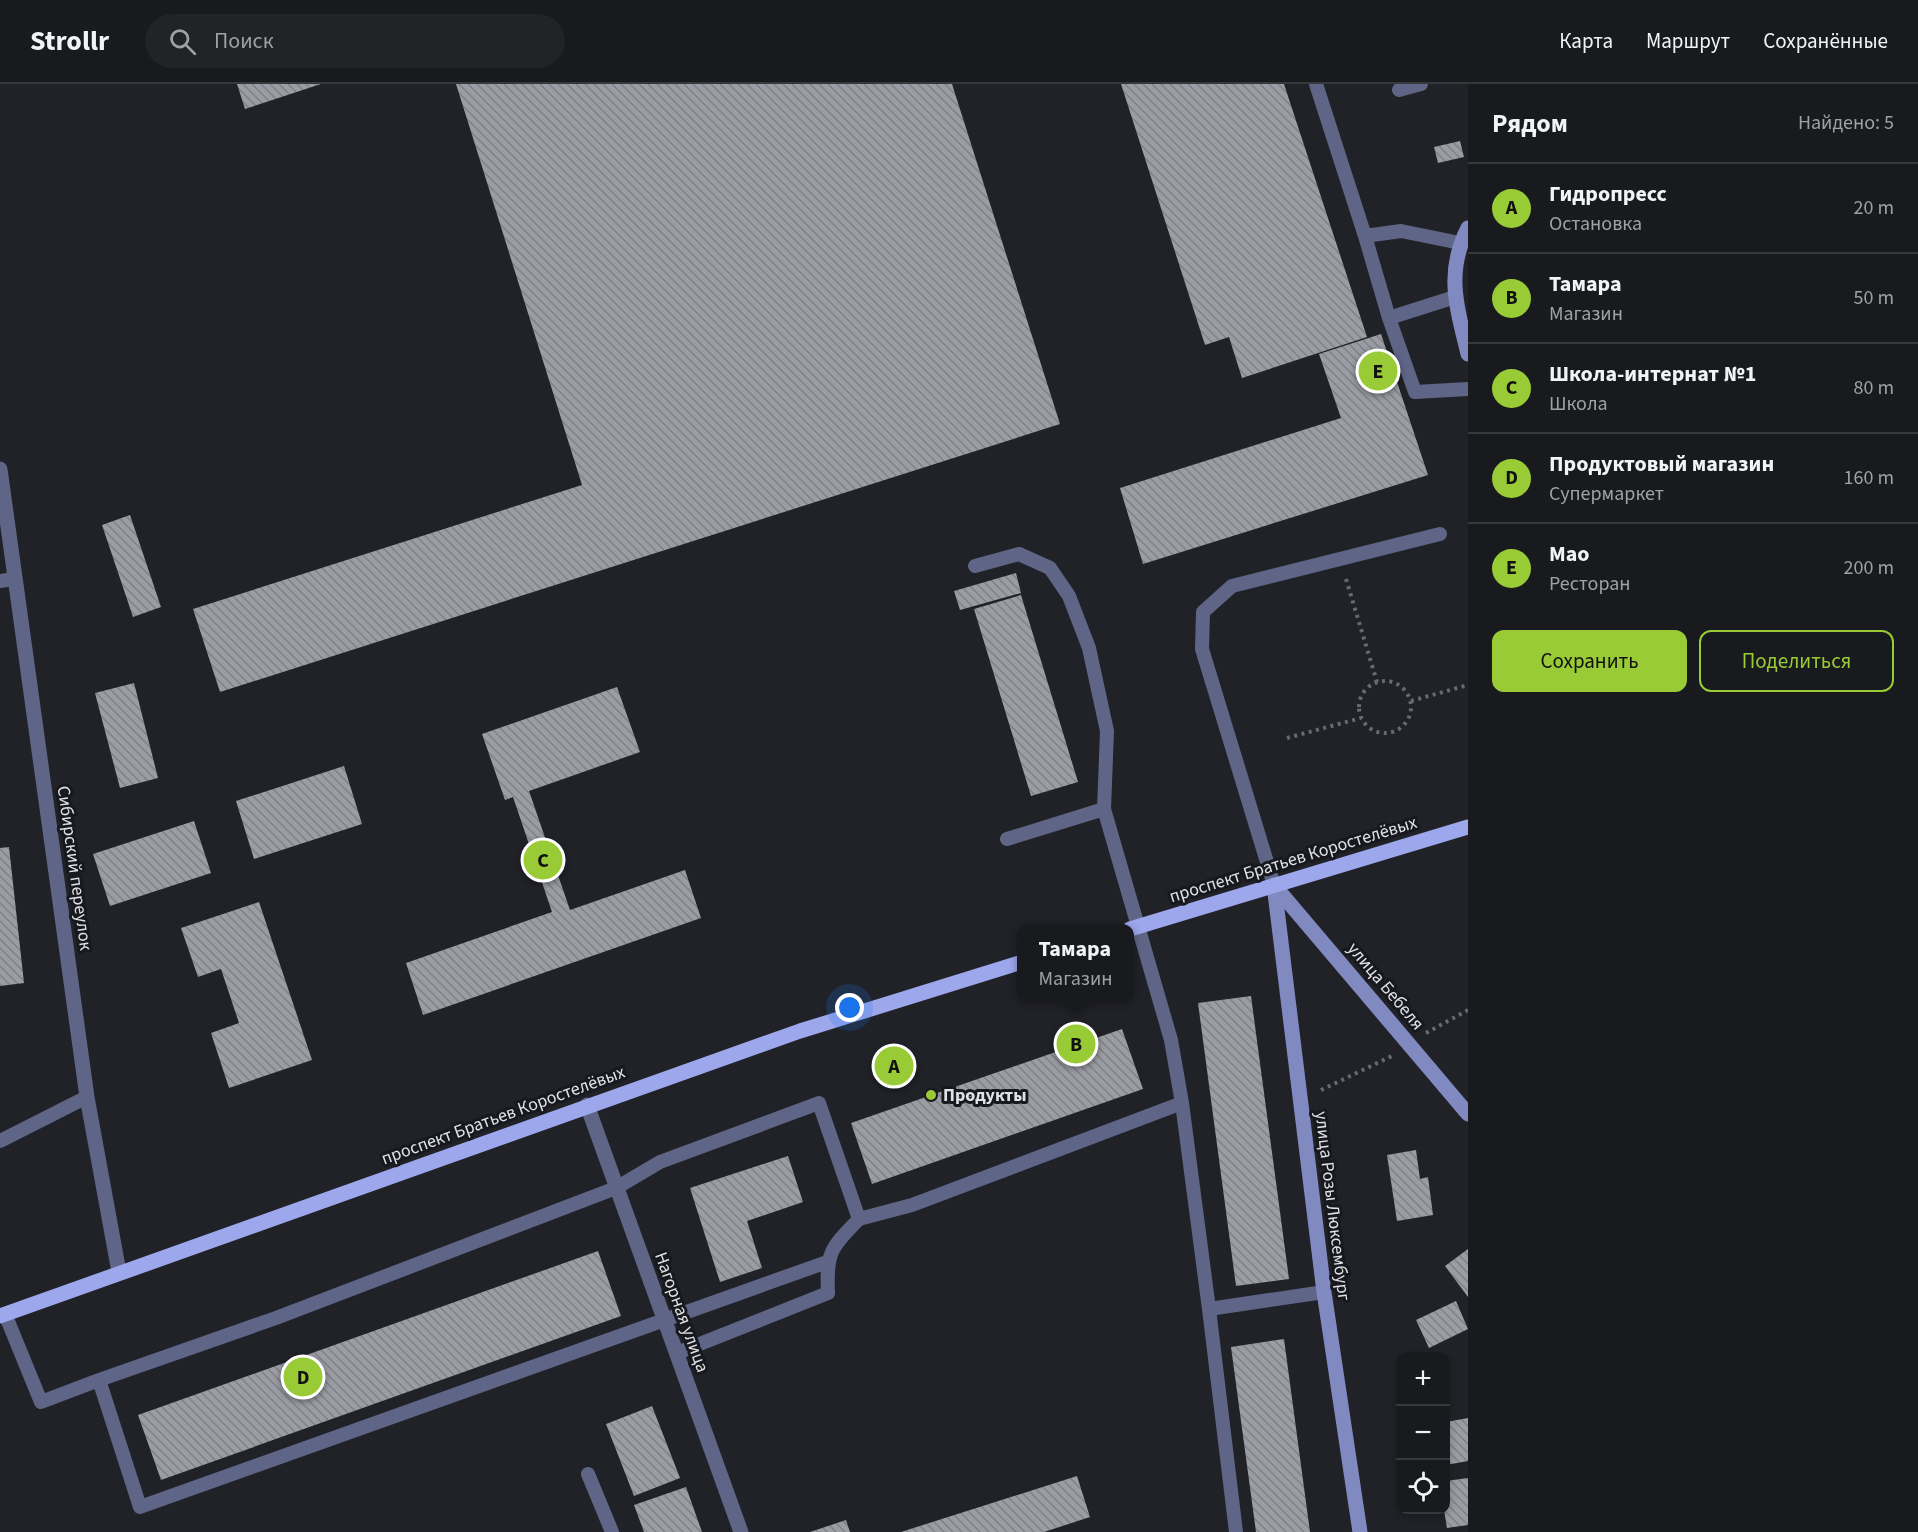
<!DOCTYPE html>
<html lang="ru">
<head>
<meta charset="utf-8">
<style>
  :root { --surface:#191a1e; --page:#222327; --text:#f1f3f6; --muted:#9fa1a4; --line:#37383c; --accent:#99cb36 }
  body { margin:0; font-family:"Source Sans 3",sans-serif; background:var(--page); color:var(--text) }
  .controls { position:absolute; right:18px; bottom:18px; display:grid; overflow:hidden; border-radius:12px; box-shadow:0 3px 9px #0003 }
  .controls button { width:54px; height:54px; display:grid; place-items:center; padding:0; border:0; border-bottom:2px solid var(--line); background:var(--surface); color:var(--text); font:30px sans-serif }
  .you { position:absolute; left:850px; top:924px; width:21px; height:21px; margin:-15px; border:4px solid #fff; border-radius:50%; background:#1a73e8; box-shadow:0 0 0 9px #1a73e833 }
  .badge { display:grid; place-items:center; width:39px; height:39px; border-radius:50%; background:var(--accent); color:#111; font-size:20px; font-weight:700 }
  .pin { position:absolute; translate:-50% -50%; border:3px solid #fff; box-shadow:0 2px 6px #0006 }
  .popup { position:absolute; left:1017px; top:840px; width:117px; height:78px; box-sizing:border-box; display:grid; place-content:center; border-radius:12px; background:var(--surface); filter:drop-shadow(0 2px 4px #0005); font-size:20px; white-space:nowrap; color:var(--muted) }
  .popup b { font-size:22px; color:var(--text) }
  .popup::after { content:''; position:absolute; left:50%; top:100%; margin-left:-12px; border:12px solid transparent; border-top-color:var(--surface) }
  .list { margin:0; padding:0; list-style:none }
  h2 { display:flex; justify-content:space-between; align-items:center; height:78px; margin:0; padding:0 24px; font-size:26px }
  h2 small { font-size:20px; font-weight:400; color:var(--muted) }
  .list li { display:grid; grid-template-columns:39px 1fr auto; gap:18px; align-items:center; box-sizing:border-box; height:90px; padding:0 24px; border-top:2px solid var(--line) }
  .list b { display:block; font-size:22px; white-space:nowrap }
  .list p { margin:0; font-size:20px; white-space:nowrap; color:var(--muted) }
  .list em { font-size:20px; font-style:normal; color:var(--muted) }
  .actions { display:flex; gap:12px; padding:18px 24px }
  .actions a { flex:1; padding:14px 0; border:2px solid var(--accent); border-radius:12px; text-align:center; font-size:21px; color:var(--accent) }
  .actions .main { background:var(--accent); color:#111 }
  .icon { flex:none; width:33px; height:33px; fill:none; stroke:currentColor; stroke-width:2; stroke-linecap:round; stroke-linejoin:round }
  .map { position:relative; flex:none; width:1468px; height:1448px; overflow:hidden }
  header { display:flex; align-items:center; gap:36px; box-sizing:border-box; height:84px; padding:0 30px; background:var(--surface); border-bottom:2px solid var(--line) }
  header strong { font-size:28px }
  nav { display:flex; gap:33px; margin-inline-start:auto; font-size:21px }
  .search { width:420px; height:54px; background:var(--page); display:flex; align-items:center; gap:15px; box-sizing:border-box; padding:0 21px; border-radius:33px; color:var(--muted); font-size:22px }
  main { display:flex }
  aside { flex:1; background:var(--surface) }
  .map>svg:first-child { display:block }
  .building { fill:url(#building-back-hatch) }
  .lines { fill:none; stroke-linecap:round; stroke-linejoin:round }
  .path { stroke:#696a70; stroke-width:4; stroke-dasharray:3 4.5; stroke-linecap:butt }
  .lane { stroke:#5f6586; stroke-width:14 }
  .street { stroke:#5f6586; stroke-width:15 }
  .secondary { stroke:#818ac0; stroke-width:15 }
  .primary { stroke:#9ca7ec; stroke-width:15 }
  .poi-dot { fill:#99cb36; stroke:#18191f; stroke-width:2 }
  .labels { text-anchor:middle; stroke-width:6; stroke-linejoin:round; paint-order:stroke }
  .street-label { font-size:18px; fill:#e1e2e6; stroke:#18191f }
  .poi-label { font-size:18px; font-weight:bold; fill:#e1e2e6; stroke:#18191f; text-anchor:start }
</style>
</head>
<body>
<header>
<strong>Strollr</strong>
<div class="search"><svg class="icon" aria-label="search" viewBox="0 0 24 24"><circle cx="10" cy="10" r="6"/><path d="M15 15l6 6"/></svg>Поиск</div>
<nav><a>Карта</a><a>Маршрут</a><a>Сохранённые</a></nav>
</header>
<main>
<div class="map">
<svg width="1468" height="1448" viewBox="0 0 1468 1448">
  <defs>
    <pattern id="building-back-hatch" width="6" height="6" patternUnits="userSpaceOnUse" patternTransform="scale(1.5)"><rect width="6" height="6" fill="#9b9ca4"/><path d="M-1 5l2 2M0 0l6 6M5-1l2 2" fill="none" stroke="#818288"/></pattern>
  </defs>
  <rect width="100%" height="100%" fill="#212228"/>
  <!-- building -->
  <path class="building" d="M 237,0 L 321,0 L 245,25 Z
    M 456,0 L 952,0 L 1060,340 L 220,608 L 193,525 L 582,401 Z
    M 1121,0 L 1284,0 L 1367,253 L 1242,294 L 1229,253 L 1205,261 Z
    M 1460,57 L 1464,73 L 1438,79 L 1434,63 Z
    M 1381,250 L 1428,391 L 1143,480 L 1120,404 L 1341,334 L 1319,270 Z
    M 130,431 L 161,523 L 133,533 L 102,441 Z
    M 1016,489 L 1021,509 L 960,526 L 954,507 Z
    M 1021,511 L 1078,698 L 1031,712 L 974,525 Z
    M 134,599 L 158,694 L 120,704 L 95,609 Z
    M 617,603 L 640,668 L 529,707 L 570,826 L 685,786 L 701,834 L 423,931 L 406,879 L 552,828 L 513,713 L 505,716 L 482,650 Z
    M 344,682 L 362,740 L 254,775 L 236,717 Z
    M 194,737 L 211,789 L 110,822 L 93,770 Z
    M 9,763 L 24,899 L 0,902 L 0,764 Z
    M 259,818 L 312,976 L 229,1004 L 211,949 L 239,939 L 221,885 L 198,893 L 181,844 Z
    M 1251,912 L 1289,1195 L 1236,1202 L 1198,919 Z
    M 1122,945 L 1143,1005 L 872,1100 L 851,1039 Z
    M 1416,1066 L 1420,1095 L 1428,1093 L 1433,1131 L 1397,1137 L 1387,1071 Z
    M 788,1072 L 803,1118 L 747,1137 L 762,1184 L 720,1198 L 690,1104 Z
    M 1468,1165 L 1468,1213 L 1445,1182 Z
    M 598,1167 L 621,1232 L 161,1396 L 138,1331 Z
    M 1456,1217 L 1468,1245 L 1429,1264 L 1416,1236 Z
    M 1284,1255 L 1310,1448 L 1256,1448 L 1231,1263 Z
    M 652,1322 L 680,1394 L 634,1412 L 606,1340 Z
    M 1468,1334 L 1468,1377 L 1446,1381 L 1446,1338 Z
    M 1077,1392 L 1090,1433 L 1044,1448 L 901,1448 Z
    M 1468,1394 L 1468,1441 L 1447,1444 L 1444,1426 L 1446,1397 Z
    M 686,1403 L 702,1448 L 644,1448 L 634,1421 Z
    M 846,1436 L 850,1448 L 810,1448 Z"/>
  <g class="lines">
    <!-- path -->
    <path class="path" d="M 1346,495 L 1377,598
      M1359 623a26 26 0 1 1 52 0a26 26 0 1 1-52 0Z
      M 1411,617 L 1468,601
      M 1287,654 L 1361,634
      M 1426,949 L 1468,926
      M 1321,1006 L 1392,972"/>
    <!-- lane -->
    <path class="lane" d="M 1316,0 L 1365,152 L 1401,147 L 1460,159
      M 1399,6 L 1421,0
      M 1365,152 L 1389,234
      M 1455,213 L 1389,234 L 1415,308 L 1468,305
      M 975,482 L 1019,470 L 1050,484 L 1069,512 L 1089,564 L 1107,647 L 1104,725 L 1171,956 L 1182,1019 L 1209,1225 L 1324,1208
      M 0,497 L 14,495
      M 1007,755 L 1104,725
      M 1274,801 L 1202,565 L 1203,528 L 1232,502 L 1440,450
      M 0,1057 L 87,1013
      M 859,1135 L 912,1121 L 1182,1019
      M 1209,1225 L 1236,1448
      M 5,1230 L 41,1318 L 99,1296 L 140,1423 L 827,1178
      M 99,1296 L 276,1234 L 616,1104 L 660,1078 L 819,1019 L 859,1135 C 831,1164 826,1168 828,1209 L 677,1269
      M 588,1390 L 612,1448"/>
    <!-- street -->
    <path class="street" d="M 0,385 L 87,1013 L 119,1188
      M 587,1021 L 741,1448"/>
    <!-- secondary -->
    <path class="secondary" d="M 1468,144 C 1445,189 1457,224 1468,270
      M 1274,801 L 1324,1208 L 1360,1448
      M 1274,801 L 1468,1030"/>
    <!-- primary -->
    <path class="primary" d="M 1130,845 L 1468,743
      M 0,1232 L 800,947 L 1022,878"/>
  </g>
  <!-- markers -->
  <circle class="poi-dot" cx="931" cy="1011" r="6"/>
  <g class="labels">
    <!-- street labels -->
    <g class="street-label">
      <text transform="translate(1293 775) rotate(-17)" y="6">проспект Братьев Коростелёвых</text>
      <text transform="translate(75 784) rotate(82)" y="6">Сибирский переулок</text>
      <text transform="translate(1386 902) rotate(50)" y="6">улица Бебеля</text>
      <text transform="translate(503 1031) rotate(-20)" y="6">проспект Братьев Коростелёвых</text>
      <text transform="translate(1333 1122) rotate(83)" y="6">улица Розы Люксембург</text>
      <text transform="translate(682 1228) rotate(70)" y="6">Нагорная улица</text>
    </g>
    <!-- poi labels -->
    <g class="poi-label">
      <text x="943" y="1017">Продукты</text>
    </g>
  </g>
</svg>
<div class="controls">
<button>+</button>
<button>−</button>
<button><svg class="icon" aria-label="locate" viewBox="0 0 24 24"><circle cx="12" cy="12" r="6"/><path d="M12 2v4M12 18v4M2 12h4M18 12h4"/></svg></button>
</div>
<div class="you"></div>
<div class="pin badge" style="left:894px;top:982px">A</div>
<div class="pin badge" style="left:1076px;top:960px">B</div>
<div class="popup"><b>Тамара</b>Магазин</div>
<div class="pin badge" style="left:543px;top:776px">C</div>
<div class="pin badge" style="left:303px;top:1293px">D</div>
<div class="pin badge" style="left:1378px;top:287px">E</div>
</div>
<aside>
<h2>Рядом<small>Найдено: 5</small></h2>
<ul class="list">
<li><span class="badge">A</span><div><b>Гидропресс</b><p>Остановка</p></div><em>20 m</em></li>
<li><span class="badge">B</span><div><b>Тамара</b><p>Магазин</p></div><em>50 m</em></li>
<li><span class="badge">C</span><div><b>Школа-интернат №1</b><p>Школа</p></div><em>80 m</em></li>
<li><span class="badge">D</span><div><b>Продуктовый магазин</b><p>Супермаркет</p></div><em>160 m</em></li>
<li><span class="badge">E</span><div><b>Мао</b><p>Ресторан</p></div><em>200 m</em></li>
</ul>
<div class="actions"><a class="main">Сохранить</a><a>Поделиться</a></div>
</aside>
</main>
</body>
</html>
